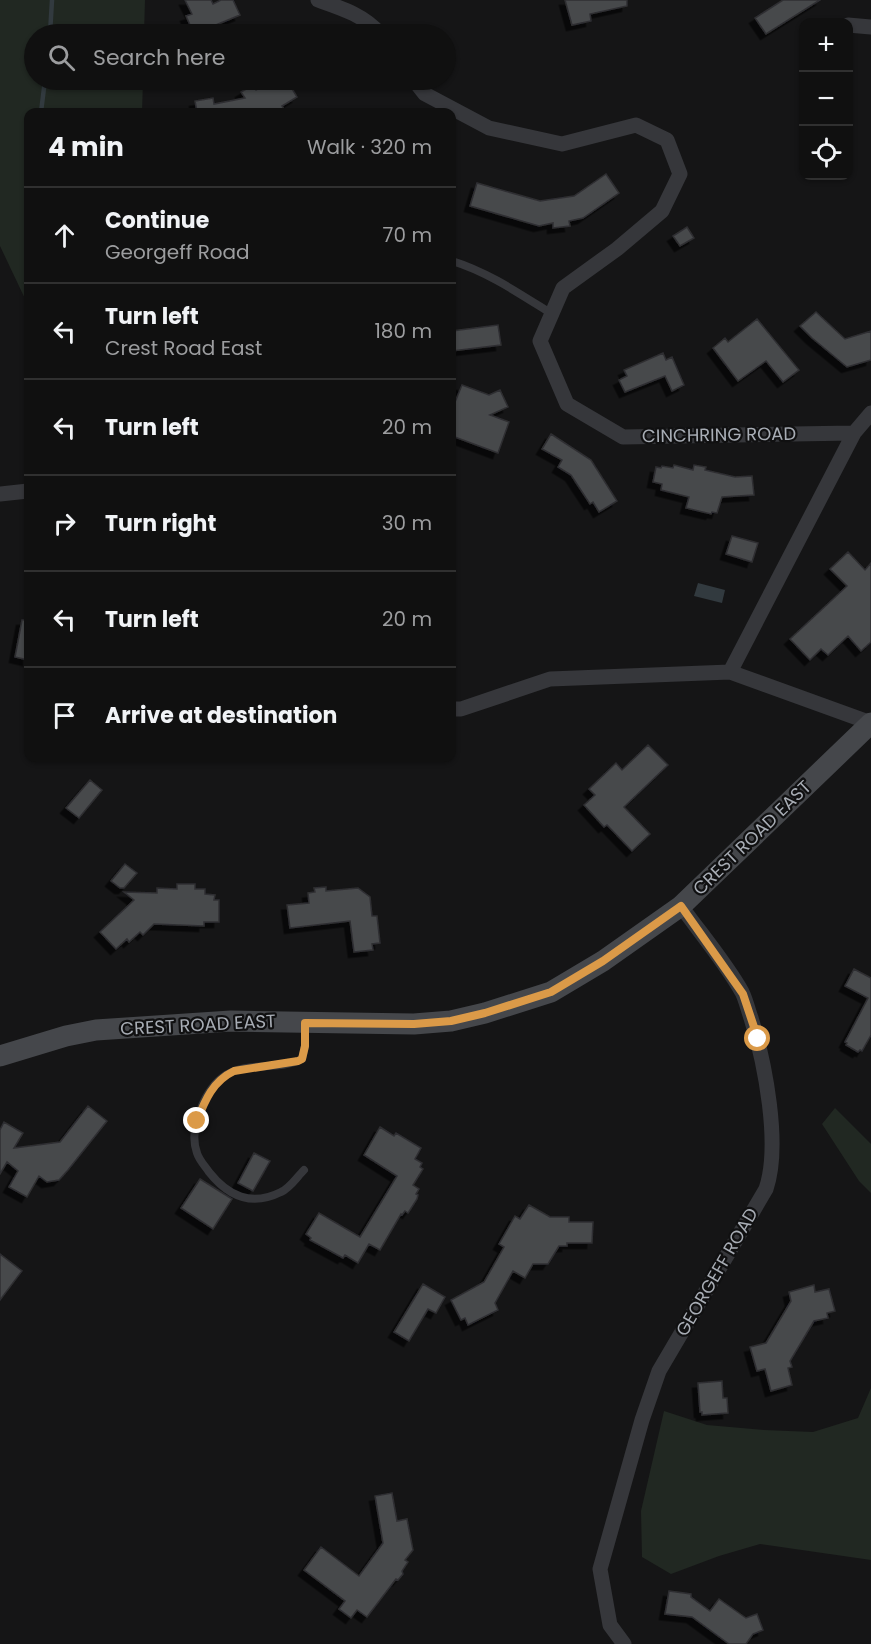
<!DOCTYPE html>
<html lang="en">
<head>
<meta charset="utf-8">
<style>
  :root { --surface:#101010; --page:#191919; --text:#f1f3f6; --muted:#9c9d9f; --line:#303030 }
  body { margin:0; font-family:Poppins,sans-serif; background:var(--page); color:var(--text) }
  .controls { position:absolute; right:18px; top:18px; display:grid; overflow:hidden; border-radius:12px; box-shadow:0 2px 4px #0004 }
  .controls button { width:54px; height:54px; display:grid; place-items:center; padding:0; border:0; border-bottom:2px solid var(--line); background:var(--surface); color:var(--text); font:30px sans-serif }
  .stop { position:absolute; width:18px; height:18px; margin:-14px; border:4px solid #db9a48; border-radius:50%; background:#fff }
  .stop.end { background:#db9a48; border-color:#fff; box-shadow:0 2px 6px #0008 }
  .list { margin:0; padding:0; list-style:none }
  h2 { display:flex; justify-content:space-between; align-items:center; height:78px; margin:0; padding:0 24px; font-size:26px }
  h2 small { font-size:20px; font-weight:400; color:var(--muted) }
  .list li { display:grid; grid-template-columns:39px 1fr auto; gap:18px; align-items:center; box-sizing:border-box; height:96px; padding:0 24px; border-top:2px solid var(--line) }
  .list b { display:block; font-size:22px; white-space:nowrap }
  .list p { margin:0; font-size:20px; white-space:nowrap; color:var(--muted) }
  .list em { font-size:20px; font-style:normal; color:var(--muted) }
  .icon { flex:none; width:33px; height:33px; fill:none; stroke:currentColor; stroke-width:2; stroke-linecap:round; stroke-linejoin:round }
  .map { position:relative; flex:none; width:871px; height:1644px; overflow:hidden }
  .search { position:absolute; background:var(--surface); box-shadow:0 2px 4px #0004; left:24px; top:24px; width:432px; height:66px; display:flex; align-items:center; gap:15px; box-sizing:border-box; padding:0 21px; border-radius:33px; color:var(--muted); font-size:22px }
  .panel { position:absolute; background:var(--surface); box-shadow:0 2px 4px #0004; left:24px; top:108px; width:432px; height:654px; border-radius:12px }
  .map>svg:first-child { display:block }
  .green { fill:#212822 }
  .water { fill:#323a3f }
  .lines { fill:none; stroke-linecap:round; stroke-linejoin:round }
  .stream { stroke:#323a3f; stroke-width:4.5 }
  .building { fill:#47484b; stroke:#2f2f32; stroke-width:1.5; filter:url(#shadow) }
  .lane { stroke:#36373b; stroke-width:8 }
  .street { stroke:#36373b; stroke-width:15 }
  .secondary { stroke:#45474b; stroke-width:21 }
  .route { stroke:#db9a48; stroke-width:8 }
  .labels { text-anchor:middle; stroke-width:4.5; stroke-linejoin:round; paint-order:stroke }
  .street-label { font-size:18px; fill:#a8adb5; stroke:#101011 }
</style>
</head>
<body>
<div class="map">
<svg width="871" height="1644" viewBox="0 0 871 1644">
  <defs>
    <filter id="shadow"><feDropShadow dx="-5.5" dy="5.5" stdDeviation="0" flood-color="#0009"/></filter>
  </defs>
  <rect width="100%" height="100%" fill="#151516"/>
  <!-- green -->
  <path class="green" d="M 0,0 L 145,0 L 144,34 L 34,34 L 34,80 L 143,80 L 142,112 L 28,112 L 28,305 L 0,246 Z
    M 835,1108 L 871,1144 L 871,1193 L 859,1181 L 822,1124 Z
    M 871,1388 L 871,1560 L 760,1544 L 719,1556 L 671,1574 L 642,1557 L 641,1511 L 664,1411 L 707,1425 L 764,1430 L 813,1432 L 858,1418 Z"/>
  <!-- water -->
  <path class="water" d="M 698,583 L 725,590 L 722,603 L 694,596 Z"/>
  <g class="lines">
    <!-- stream -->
    <path class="stream" d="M 50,34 L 52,0
      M 41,112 L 45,80"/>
  </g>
  <!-- building -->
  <path class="building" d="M 185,0 L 211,0 L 213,4 L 221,0 L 233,0 L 240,15 L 194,34 L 186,16 L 192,14 Z
    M 565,0 L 627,0 L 627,6 L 590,14 L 591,21 L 572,25 Z
    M 783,0 L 820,0 L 766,34 L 755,18 Z
    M 275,80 L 287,80 L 297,97 L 282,106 L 286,112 L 197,112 L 195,101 L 213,98 L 214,104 L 245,98 L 241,92 L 253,85 L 256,90 Z
    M 606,174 L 619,193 L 583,218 L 569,221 L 570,226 L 553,228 L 553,223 L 539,226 L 470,206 L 477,183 L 540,201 L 574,196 Z
    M 687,227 L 694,238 L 680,246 L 673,236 Z
    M 816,312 L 845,339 L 871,331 L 871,360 L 847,367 L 812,338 L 800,326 Z
    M 757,319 L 799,370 L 783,382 L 766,361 L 738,381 L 713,348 L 725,338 L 728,342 Z
    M 498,325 L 501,345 L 452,351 L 452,331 Z
    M 663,353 L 666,360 L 672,357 L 684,385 L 672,391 L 665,376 L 625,392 L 619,380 L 627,376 L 624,370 Z
    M 462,385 L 489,395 L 500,390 L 508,407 L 490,415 L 509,422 L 498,453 L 452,436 L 452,401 L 455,402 Z
    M 551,434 L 591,460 L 617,501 L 599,512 L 593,502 L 590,504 L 571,475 L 558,467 L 562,460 L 542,449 Z
    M 674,465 L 693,470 L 694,465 L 706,467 L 705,470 L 735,477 L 752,476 L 754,495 L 722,497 L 717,513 L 712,512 L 711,514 L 686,508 L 689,497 L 661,490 L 662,484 L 653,482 L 656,467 L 661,468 L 662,466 L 673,468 Z
    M 732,536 L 758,543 L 752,562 L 726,554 Z
    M 848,552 L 865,570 L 871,563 L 871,642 L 861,651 L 848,636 L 828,655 L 821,649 L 810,660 L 790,639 L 847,586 L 830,569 Z
    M 22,620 L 28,620 L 28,660 L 15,657 Z
    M 648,745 L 668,765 L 624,807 L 650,834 L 632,851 L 607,825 L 604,827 L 584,805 L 595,795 L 589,789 L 616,763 L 622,770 Z
    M 90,780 L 102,790 L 79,818 L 66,808 Z
    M 125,864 L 137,873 L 124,888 L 120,888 L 111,881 Z
    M 177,884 L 195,884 L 195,889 L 205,889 L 205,894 L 215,895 L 214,900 L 219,900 L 219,922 L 204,922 L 204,926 L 154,924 L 143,935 L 140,932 L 129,942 L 127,939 L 116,949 L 100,932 L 134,900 L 124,892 L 157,893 L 157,888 L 177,889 Z
    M 326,887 L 326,891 L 358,888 L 370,897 L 372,916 L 377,916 L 380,943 L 372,944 L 373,950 L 354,952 L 350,921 L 290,928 L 287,905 L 309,903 L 308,893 L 315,892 L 314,888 Z
    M 854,969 L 871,978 L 871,1035 L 862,1051 L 860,1050 L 858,1052 L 846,1045 L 847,1043 L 845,1042 L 868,998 L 845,986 Z
    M 88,1106 L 107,1121 L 68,1170 L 59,1180 L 47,1182 L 39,1176 L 27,1197 L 9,1187 L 18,1171 L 7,1162 L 0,1174 L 0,1130 L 4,1122 L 23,1133 L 14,1148 L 60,1142 Z
    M 380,1127 L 394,1136 L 396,1133 L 421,1148 L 415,1159 L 422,1163 L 420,1167 L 423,1169 L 413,1185 L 419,1189 L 416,1194 L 418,1195 L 417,1199 L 410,1210 L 408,1213 L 405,1211 L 402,1215 L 401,1214 L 380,1250 L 369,1244 L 358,1263 L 345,1255 L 343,1258 L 310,1240 L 311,1238 L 306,1234 L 319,1213 L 360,1237 L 397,1176 L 364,1155 Z
    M 254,1153 L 270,1161 L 253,1191 L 238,1183 Z
    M 200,1179 L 232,1199 L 213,1229 L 181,1208 Z
    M 529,1205 L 550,1217 L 569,1217 L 569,1222 L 593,1222 L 592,1243 L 567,1243 L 567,1246 L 559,1246 L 548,1264 L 533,1264 L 525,1278 L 513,1271 L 495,1303 L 498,1310 L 468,1325 L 465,1318 L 461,1320 L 451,1300 L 484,1282 L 504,1247 L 499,1244 L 515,1216 L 520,1219 Z
    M 0,1254 L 22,1271 L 0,1300 Z
    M 423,1284 L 445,1297 L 436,1313 L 428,1309 L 409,1341 L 394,1332 Z
    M 814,1285 L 815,1292 L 829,1289 L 835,1311 L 827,1313 L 828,1318 L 814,1321 L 790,1361 L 792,1367 L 788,1368 L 792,1385 L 771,1391 L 765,1369 L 757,1371 L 750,1347 L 766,1343 L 791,1301 L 789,1292 Z
    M 722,1381 L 723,1398 L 727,1398 L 728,1413 L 702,1415 L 702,1412 L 700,1412 L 698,1383 Z
    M 392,1493 L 397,1521 L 407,1519 L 413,1550 L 405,1560 L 408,1562 L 402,1571 L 403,1574 L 398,1580 L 396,1579 L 367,1617 L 357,1610 L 351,1618 L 339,1609 L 345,1601 L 304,1570 L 321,1547 L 359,1576 L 383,1543 L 375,1496 Z
    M 669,1591 L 691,1594 L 691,1597 L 710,1611 L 719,1599 L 746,1618 L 757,1614 L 763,1630 L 753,1634 L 746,1644 L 729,1644 L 692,1617 L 665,1614 Z"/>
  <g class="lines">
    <!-- lane -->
    <path class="lane" d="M 452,261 C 488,272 520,294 552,314
      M 304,1170 C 297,1177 290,1188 281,1192 C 251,1207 228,1196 209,1172 C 205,1166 199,1160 197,1153 C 188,1129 205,1088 226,1075 C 248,1061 279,1071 302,1059 L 305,1046 L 305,1024"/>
    <!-- street -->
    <path class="street" d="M 318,0 C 341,8 364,15 380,34
      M 848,25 L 871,27
      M 414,80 L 425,94 L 489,128 L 562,144 L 636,125 L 667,140 L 680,174 L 662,211 L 617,249 L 563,288 L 540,341 L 567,404 L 623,437 L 854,433
      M 0,494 L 28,491
      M 730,672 L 854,433 L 871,413
      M 452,709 L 461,709 L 550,679 L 730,672 L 871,723
      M 624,1644 L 610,1625 L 600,1569 L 642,1420 L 659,1371 L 766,1189 C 781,1145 765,1063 751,1018 C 748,1010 746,1000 742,992 C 725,962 701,934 681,906"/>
    <!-- secondary -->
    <path class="secondary" d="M 0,1056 L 66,1036 L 96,1030 L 231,1021 L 414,1024 L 451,1021 L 485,1013 L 551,992 L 603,961 L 681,906 L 871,723"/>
  </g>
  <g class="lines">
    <!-- route -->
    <path class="route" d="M 197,1121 C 205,1100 213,1081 234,1071 L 298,1061 L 302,1059 L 305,1046 L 305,1023 L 414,1024 L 451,1021 L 485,1013 L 551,992 L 603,961 L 681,906 L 743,994 L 758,1039"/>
  </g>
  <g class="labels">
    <!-- street labels -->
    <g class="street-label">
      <text transform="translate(719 435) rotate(-1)" y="6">CINCHRING ROAD</text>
      <text transform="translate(752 838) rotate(-44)" y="6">CREST ROAD EAST</text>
      <text transform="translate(198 1025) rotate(-3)" y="6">CREST ROAD EAST</text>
      <text transform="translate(717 1272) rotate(-60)" y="6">GEORGEFF ROAD</text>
    </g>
  </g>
</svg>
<div class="controls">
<button>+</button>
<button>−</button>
<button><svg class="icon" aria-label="locate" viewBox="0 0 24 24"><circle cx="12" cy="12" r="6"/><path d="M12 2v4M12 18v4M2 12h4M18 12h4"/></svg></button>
</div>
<div class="stop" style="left:758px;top:1039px"></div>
<div class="stop end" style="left:197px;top:1121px"></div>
<div class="search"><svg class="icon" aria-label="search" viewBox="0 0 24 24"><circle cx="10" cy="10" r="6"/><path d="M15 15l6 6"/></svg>Search here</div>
<section class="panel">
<h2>4 min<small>Walk · 320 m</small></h2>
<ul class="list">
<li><svg class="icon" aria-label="ahead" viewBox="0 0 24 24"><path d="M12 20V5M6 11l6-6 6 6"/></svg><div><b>Continue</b><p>Georgeff Road</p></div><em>70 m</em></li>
<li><svg class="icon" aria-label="left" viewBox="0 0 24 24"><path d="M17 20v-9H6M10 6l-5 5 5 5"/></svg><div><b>Turn left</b><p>Crest Road East</p></div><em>180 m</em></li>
<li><svg class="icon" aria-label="left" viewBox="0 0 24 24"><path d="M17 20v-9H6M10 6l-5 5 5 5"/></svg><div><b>Turn left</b></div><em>20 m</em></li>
<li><svg class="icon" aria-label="right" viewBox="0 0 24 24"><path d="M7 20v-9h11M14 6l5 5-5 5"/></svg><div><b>Turn right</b></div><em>30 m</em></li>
<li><svg class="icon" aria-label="left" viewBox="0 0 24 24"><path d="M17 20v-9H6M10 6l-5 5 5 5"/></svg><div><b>Turn left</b></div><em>20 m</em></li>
<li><svg class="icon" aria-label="arrive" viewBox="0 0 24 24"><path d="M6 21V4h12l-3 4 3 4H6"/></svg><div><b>Arrive at destination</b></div></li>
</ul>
</section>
</div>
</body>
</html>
